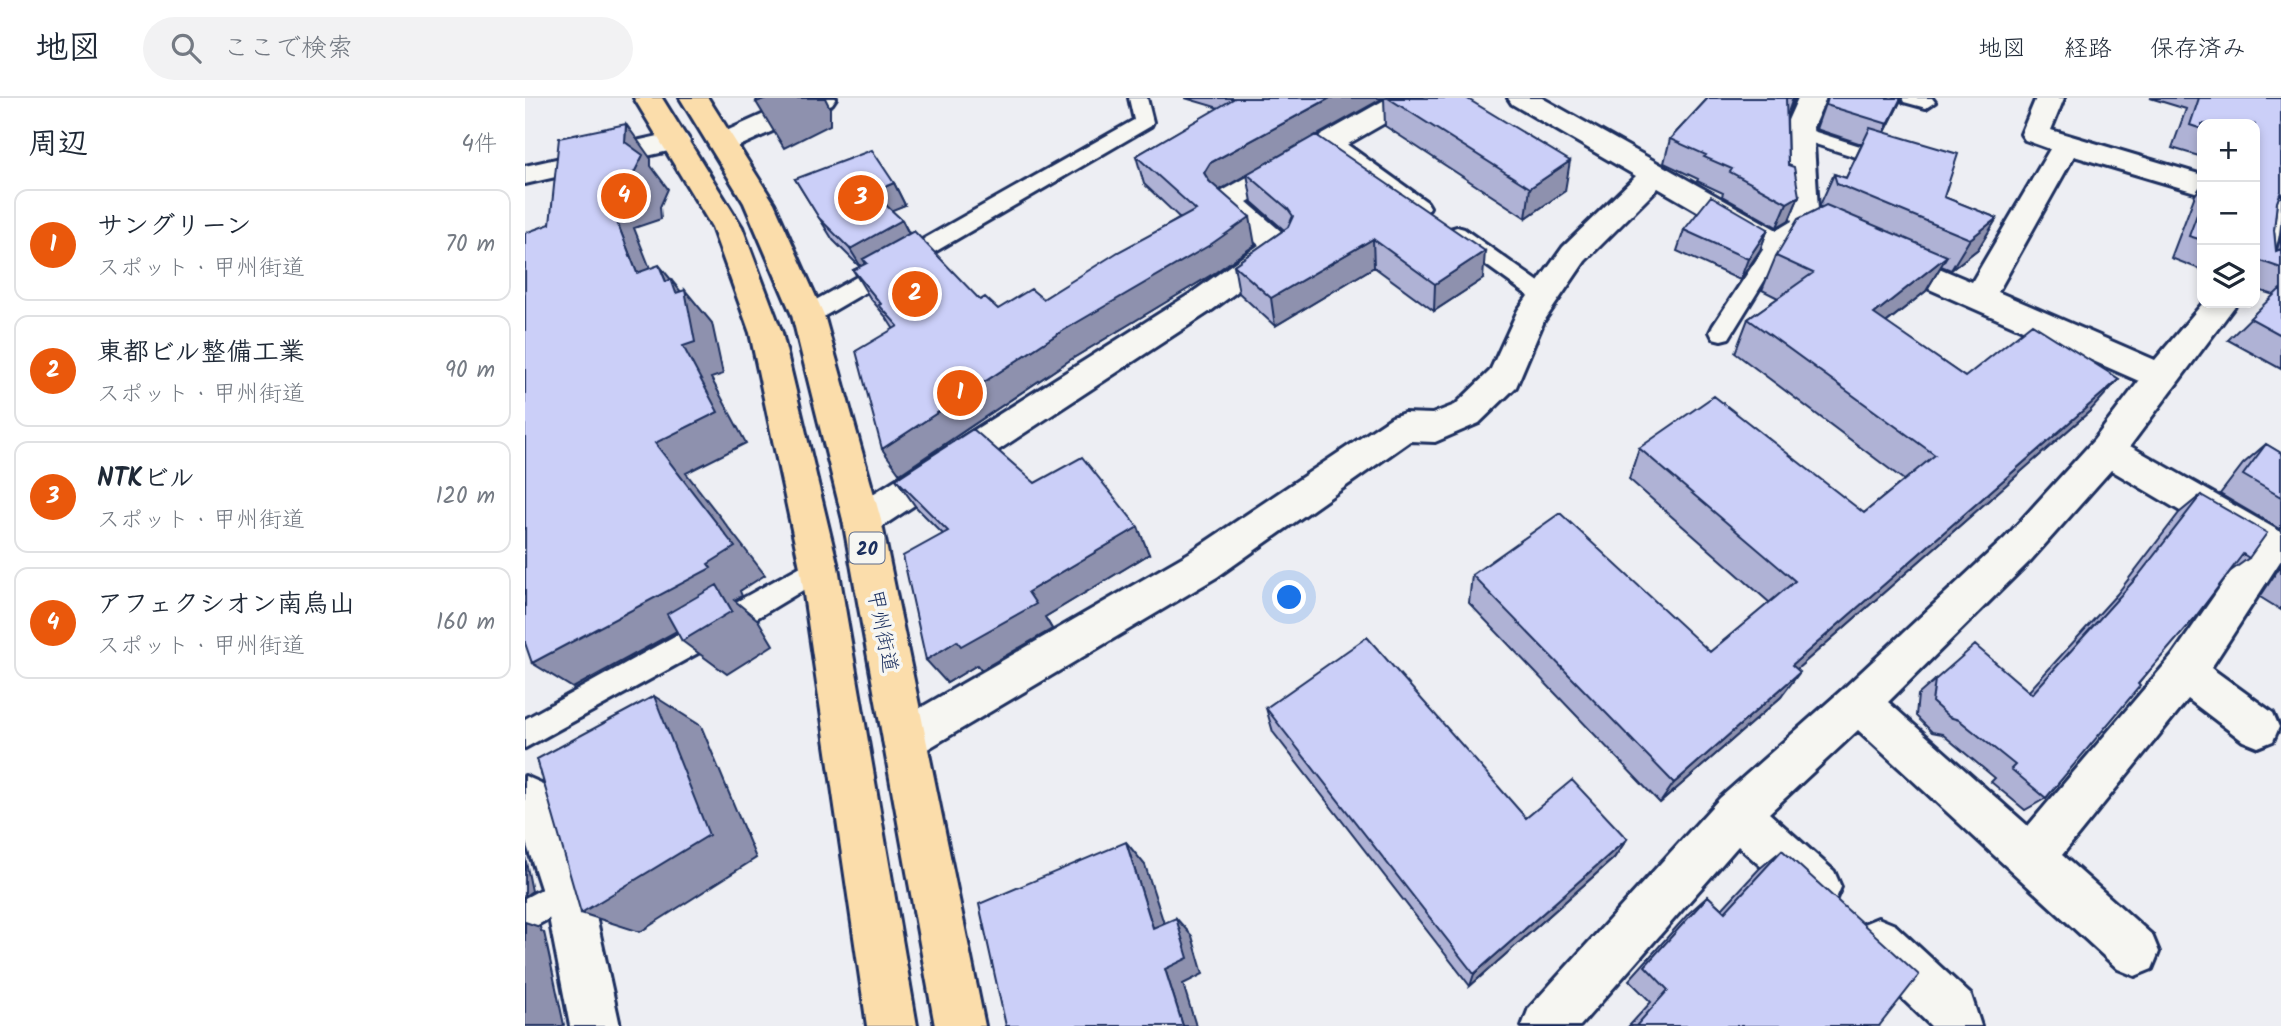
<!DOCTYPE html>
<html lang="ja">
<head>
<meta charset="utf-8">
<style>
  :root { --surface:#fff; --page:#f2f2f3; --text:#1f2937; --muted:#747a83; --line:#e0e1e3; --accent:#ea580c }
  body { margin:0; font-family:Kalam,"Klee One",sans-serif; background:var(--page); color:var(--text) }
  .controls { position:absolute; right:21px; top:21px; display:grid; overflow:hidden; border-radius:14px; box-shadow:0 4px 10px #0003 }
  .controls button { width:63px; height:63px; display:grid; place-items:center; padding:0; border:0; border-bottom:2px solid var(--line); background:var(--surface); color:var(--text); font:35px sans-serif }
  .you { position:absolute; left:765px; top:500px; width:24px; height:24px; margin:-18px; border:5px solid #fff; border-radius:50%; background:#1a73e8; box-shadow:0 0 0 10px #1a73e833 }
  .badge { display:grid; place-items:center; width:46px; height:46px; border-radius:50%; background:var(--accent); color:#fff; font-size:23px; font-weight:700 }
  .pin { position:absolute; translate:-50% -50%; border:4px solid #fff; box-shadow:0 2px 7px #0006 }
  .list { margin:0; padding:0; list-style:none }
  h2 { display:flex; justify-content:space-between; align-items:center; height:91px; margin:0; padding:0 28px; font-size:30px }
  h2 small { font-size:23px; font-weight:400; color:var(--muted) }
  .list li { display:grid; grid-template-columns:46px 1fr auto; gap:21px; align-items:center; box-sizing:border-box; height:112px; margin:0 14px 14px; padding:0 14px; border:2px solid var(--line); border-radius:14px }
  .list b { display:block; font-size:26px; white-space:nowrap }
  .list p { margin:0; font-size:23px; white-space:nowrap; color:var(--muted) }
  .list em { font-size:23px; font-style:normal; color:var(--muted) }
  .icon { flex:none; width:38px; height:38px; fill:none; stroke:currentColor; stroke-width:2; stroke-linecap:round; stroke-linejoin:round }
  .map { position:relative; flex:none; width:1756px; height:928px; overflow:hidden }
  header { display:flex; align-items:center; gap:42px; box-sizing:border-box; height:98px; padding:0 35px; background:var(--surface); border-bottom:2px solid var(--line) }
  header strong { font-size:33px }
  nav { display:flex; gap:38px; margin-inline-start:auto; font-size:24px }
  .search { width:490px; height:63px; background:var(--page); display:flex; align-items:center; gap:18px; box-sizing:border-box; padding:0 24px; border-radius:38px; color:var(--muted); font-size:26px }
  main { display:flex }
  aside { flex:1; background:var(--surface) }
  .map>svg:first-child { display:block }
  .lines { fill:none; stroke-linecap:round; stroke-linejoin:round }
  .service-casing { stroke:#1b2f5e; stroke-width:6 }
  .minor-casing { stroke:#1b2f5e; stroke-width:6 }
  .trunk-casing { stroke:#1b2f5e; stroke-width:6 }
  .service { fill:#f6f6f2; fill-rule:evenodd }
  .minor { fill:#f6f6f2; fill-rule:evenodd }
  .trunk { fill:#fbddab; fill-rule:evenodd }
  .wall { fill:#afb2d5; stroke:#1b2f5e; stroke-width:2 }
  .shaded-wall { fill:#8e91ae; stroke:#1b2f5e; stroke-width:2 }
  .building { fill:#cbcff8; stroke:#1b2f5e; stroke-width:2 }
  .labels { text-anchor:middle; stroke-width:7; stroke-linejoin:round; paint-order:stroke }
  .shield { fill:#f6f6f2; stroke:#5d6b8a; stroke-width:2 }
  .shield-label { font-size:19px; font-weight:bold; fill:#1b2f5e }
  .street-label { font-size:21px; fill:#1b2f5e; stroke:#f6f6f2 }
</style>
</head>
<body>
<header>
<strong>地図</strong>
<div class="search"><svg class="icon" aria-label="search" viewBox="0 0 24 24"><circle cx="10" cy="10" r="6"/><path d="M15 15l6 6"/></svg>ここで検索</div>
<nav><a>地図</a><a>経路</a><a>保存済み</a></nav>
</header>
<main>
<aside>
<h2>周辺<small>4件</small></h2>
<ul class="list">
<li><span class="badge">1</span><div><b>サングリーン</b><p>スポット · 甲州街道</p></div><em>70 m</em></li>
<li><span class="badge">2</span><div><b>東都ビル整備工業</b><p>スポット · 甲州街道</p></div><em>90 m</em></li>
<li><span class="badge">3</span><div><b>NTKビル</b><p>スポット · 甲州街道</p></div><em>120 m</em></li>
<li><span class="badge">4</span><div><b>アフェクシオン南烏山</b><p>スポット · 甲州街道</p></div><em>160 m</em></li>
</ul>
</aside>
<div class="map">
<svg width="1756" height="928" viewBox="0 0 1756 928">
  <rect width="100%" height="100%" fill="#edeef3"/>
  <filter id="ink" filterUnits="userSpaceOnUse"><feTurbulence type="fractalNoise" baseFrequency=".0143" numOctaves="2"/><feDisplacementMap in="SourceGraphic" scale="14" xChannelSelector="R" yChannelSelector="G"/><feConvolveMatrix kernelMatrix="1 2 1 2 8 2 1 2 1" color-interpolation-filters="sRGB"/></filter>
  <g filter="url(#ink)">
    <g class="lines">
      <defs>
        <path id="service" d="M 604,0 L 622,0 L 628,24 L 626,28 L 291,223 L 283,225 L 275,223 L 272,217 L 275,211 L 609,22 Z
          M 1377,0 L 1407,0 L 1410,4 L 1401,10 L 1379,4 Z
          M 1275,29 L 1373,60 L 1376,64 L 1373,68 L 1366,70 L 1268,39 L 1265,35 L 1268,31 Z
          M 806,38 L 813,40 L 902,104 L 905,109 L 902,114 L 888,114 L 799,48 L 796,44 Z
          M 932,129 L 939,131 L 1028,194 L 1031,199 L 1028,204 L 1020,207 L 1012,204 L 925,141 L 922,136 L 925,131 Z
          M 1252,139 L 1259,141 L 1262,146 L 1204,240 L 1196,242 L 1188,240 L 1185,234 L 1188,228 L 1245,141 Z
          M 294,458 L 303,461 L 307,469 L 303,477 L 182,550 L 0,650 L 0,621 Z
          M 41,778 L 52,783 L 57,794 L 52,805 L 0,834 L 0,800 Z"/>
        <path id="minor" d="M 275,0 L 311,0 L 307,6 L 208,51 L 198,54 L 188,51 L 184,45 L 188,39 Z
          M 863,0 L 897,0 L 893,6 L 722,104 L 765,141 L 769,148 L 765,155 L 687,212 L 350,433 L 337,437 L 324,433 L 318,422 L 324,411 L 665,196 L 734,147 L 692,110 L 687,103 L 692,96 Z
          M 983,0 L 1017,0 L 1252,132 L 1267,123 L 1263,112 L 1260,29 L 1273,0 L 1301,0 L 1288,29 L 1293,112 L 1296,120 L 1447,184 L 1525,51 L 1500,42 L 1496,36 L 1511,0 L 1539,0 L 1526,32 L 1677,77 L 1677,96 L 1549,58 L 1473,194 L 1630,262 L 1678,205 L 1712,205 L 1605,348 L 1756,434 L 1756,462 L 1686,570 L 1748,615 L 1754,629 L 1748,643 L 1733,649 L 1718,643 L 1663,601 L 1537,757 L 1627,837 L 1634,854 L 1627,871 L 1610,878 L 1593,871 L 1333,632 L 1244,715 L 1309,773 L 1316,789 L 1309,805 L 1293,812 L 1277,805 L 1213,748 L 1055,928 L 997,928 L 1004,910 L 1195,700 L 1318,591 L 1480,440 L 1569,342 L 1614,283 L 1286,139 C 1271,148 1260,158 1241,153 L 1133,90 L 1060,163 L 1019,223 L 991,289 L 954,325 L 910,344 L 885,343 L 692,479 L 394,656 L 379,662 L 364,656 L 358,642 L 364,628 L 664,455 L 867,319 L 879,315 L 907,316 L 930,307 L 965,273 L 993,212 L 1038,149 L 1111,78 L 987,6 ZM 1586,372 L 1721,452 L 1648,557 L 1503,728 L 1363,604 L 1506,462 Z
          M 151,34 L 161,37 L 165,43 L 161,49 L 0,86 L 0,68 Z
          M 1756,98 C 1756,126 1756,164 1730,173 C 1730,148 1732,123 1745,101 Z
          M 0,678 L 16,685 L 31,707 L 50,749 L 69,809 L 95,928 L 45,928 L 22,809 L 0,741 Z
          M 1353,820 L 1370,827 L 1446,897 L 1456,928 L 1406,928 L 1336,861 L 1329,844 L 1336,827 Z"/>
        <path id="trunk" d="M 109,0 L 137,0 L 217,129 L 257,235 L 313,469 L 392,928 L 342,928 L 275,469 L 225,235 L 187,129 Z
          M 155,0 L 183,0 L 249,105 L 299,217 L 356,422 L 460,928 L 410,928 L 318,422 L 267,217 L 219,105 Z"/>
      </defs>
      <!-- service casing -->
      <use href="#service" class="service-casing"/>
      <!-- minor casing -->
      <use href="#minor" class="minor-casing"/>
      <!-- trunk casing -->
      <use href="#trunk" class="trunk-casing"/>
      <!-- service -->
      <use href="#service" class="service"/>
      <!-- minor -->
      <use href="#minor" class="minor"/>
      <!-- trunk -->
      <use href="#trunk" class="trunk"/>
    </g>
    <!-- wall -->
    <path class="wall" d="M 660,0 L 858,0 L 791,37 L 958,181 L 909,213 L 849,169 L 750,228 L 714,195 L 709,167 L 759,132 L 727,104 L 722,76 L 694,92 L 730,147 L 691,174 L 545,262 L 375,376 L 368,230 L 361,219 L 345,200 L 328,172 L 335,169 L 308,142 L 270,81 L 369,85 L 380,107 L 366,112 L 377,122 L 384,135 L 455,202 L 473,211 L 518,201 L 655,120 L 619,86 L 611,58 L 694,10 Z
      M 859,0 L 941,0 L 1040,93 L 1001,120 L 860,28 Z
      M 1183,0 L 1270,0 L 1262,19 L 1263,67 L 1274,98 L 1264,122 L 1252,129 L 1197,98 L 1198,95 L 1172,83 L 1173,81 L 1139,65 L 1145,41 Z
      M 1302,0 L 1377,0 L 1360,34 L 1419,99 L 1472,120 L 1453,151 L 1426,172 L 1416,168 L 1401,193 L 1361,225 L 1440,279 L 1565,313 L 1272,571 L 1256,599 L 1135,705 L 944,505 L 947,477 L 1185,554 L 1245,505 L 1104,381 L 1114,350 L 1339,415 L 1379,382 L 1210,255 L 1223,221 L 1253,200 L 1237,192 L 1251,158 L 1296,110 L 1295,107 L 1309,76 L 1321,80 L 1337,46 L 1291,31 Z
      M 1625,0 L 1756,0 L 1755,96 L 1752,104 L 1749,132 L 1751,153 L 1752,152 L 1756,137 L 1756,271 L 1703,242 L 1749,197 L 1730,191 L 1730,26 L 1677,26 L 1677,59 L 1647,50 L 1661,11 Z
      M 1677,87 L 1677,172 L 1646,160 L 1670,97 Z
      M 1243,131 L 1235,152 L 1215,182 L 1152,153 L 1159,132 Z
      M 1741,346 L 1756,355 L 1756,432 L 1695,396 L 1718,366 Z
      M 371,381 L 510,385 L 624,456 L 520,519 L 527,531 L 456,572 L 452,567 L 422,585 L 418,436 L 391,409 Z
      M 1676,397 L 1724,460 L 1703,475 L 1521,700 L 1500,712 L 1466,684 L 1470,680 L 1417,636 L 1407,634 L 1391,618 L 1393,597 L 1410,582 L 1504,593 L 1592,496 L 1654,415 Z
      M 1756,467 L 1756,512 L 1735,499 Z
      M 741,610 L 1001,720 L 1102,741 L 1089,760 L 945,888 L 748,634 Z
      M 1257,752 L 1354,928 L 1104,928 L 1126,904 L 1104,882 L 1164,815 L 1183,798 L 1197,811 L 1234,771 Z"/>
    <!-- shaded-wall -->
    <path class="shaded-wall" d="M 241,0 L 300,0 L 305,10 L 305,27 L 259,50 L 231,4 Z
      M 805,0 L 858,0 L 691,94 L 679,75 L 685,65 Z
      M 1268,0 L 1270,0 L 1260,23 Z
      M 1376,0 L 1377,0 L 1352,50 L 1363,26 Z
      M 101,26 L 126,61 L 126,68 L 143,91 L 135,109 L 136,121 L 109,130 L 140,208 L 112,175 L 81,96 L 100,44 Z
      M 1045,63 L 1040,93 L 1001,120 L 1005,90 Z
      M 369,85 L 380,107 L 358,116 L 347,94 Z
      M 1274,98 L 1264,122 L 1252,129 L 1262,105 Z
      M 725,119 L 730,147 L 691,174 L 545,262 L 375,376 L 357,351 L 534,235 Z
      M 1472,120 L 1453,151 L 1426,172 L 1445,141 Z
      M 377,122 L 388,144 L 338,161 L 343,169 L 338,172 L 325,151 Z
      M 1243,131 L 1235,152 L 1215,182 L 1223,161 Z
      M 848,141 L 849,169 L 750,228 L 746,200 Z
      M 960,153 L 958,181 L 909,213 L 910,186 Z
      M 1422,158 L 1401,193 L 1330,249 L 1349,216 Z
      M 134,167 L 161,200 L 160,192 L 187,225 L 198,276 L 186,280 L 221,345 L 161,375 L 240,477 L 215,493 L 217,498 L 209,502 L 233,522 L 248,547 L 202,576 L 157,543 L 203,505 L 48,590 L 7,565 L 183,466 L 130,345 L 158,248 L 141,184 Z
      M 1594,281 L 1565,313 L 1248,592 L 1267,567 Z
      M 613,429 L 624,456 L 520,519 L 527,531 L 456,572 L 452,567 L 422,585 L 401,562 L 432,543 L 503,494 Z
      M 1275,574 L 1256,599 L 1135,705 L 1149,685 Z
      M 129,598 L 176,628 L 231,760 L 115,834 L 56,815 Z
      M 1102,741 L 1089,760 L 945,888 L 949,876 Z
      M 601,744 L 620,767 L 646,847 L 628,830 Z
      M 0,759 L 7,793 L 0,798 Z
      M 651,820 L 667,838 L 678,876 L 658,886 L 671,928 L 658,928 L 640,871 Z
      M 0,824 L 15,829 L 16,833 L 19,834 L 39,927 L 37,928 L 0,928 Z"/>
    <!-- building -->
    <path class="building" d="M 232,0 L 241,0 L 231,4 Z
      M 710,0 L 805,0 L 685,65 L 679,75 L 684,83 L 725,119 L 685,147 L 534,235 L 357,351 L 331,253 L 373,228 L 354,207 L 356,206 L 328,172 L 342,165 L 338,161 L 389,133 L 455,202 L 460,199 L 473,211 L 506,191 L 518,201 L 593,154 L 671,112 L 611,58 Z
      M 863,0 L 941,0 L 1045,63 L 1005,90 Z
      M 1183,0 L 1261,0 L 1263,67 L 1269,69 L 1274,98 L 1262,105 L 1205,74 L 1207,71 L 1179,59 L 1181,57 L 1145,41 Z
      M 1303,0 L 1376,0 L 1363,26 L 1301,7 Z
      M 1674,0 L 1756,0 L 1756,93 L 1752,104 L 1749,132 L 1751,153 L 1756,151 L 1756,170 L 1730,161 L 1730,26 L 1677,26 L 1677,31 L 1665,27 Z
      M 101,26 L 100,44 L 118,57 L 109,75 L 110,87 L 81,96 L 112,175 L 134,167 L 141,184 L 146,181 L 151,195 L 160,192 L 170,244 L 158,248 L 193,314 L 130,345 L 210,449 L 183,466 L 186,470 L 7,565 L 0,545 L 0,135 L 25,126 L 34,40 Z
      M 1345,30 L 1433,56 L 1419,99 L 1472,120 L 1445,141 L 1312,86 L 1309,76 L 1321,80 Z
      M 791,37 L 960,153 L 910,186 L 848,141 L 746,200 L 709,167 L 763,129 L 768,118 L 763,111 L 722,76 Z
      M 347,52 L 369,85 L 347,94 L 377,122 L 325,151 L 294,120 L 270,81 Z
      M 1186,98 L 1243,131 L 1223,161 L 1159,132 Z
      M 1677,103 L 1677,142 L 1664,138 Z
      M 1301,107 L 1422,158 L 1349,216 L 1440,279 L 1507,226 L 1594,281 L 1267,567 L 1275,574 L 1149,685 L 947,477 L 1035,415 L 1185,554 L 1270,483 L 1114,350 L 1189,298 L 1339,415 L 1410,357 L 1223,221 L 1288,175 L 1251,158 L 1273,121 Z
      M 1756,190 L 1756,237 L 1725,220 Z
      M 448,331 L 510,385 L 557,359 L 613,429 L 503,494 L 511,506 L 436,548 L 432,543 L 401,562 L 378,458 L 423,433 L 371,381 Z
      M 1741,346 L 1756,355 L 1756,399 L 1718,377 Z
      M 1676,397 L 1742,435 L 1724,460 L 1718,456 L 1668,522 L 1613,586 L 1615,588 L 1521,700 L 1486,671 L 1490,667 L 1434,622 L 1424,619 L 1407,604 L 1410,582 L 1450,547 L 1507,596 L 1613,478 Z
      M 192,487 L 207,513 L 157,543 L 142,516 Z
      M 842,539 L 1001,720 L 1047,682 L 1102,741 L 949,876 L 741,610 Z
      M 129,598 L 184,737 L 56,815 L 12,661 Z
      M 601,744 L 628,830 L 651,820 L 663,860 L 640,871 L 658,928 L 481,928 L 454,806 Z
      M 1257,752 L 1394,877 L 1354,928 L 1111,928 L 1143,892 L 1120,868 L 1183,798 L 1200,814 Z"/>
  </g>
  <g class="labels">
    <!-- shield labels -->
    <rect class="shield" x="324.5" y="434.5" width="35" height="31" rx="5"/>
    <g class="shield-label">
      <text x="342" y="457">20</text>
    </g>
    <!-- street labels -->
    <g class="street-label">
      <text transform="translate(358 533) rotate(79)" y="7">甲州街道</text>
    </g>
  </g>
</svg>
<div class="controls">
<button>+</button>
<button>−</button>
<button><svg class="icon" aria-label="layers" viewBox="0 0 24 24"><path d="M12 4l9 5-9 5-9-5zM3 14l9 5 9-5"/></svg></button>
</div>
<div class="you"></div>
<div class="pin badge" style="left:435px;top:295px">1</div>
<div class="pin badge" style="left:390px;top:196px">2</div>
<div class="pin badge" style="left:336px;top:100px">3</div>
<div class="pin badge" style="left:99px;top:98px">4</div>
</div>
</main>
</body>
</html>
